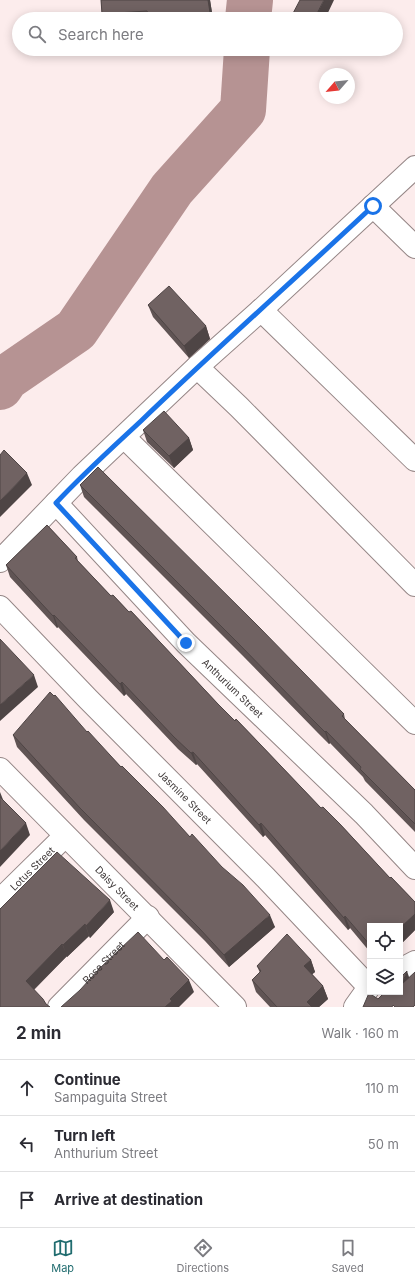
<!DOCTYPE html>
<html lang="en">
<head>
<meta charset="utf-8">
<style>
  :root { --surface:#fff; --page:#f7f7f7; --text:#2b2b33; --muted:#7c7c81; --line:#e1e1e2; --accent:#206c6f }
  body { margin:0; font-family:Inter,sans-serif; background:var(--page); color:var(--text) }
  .controls { position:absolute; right:12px; bottom:12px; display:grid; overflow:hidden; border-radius:0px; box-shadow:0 2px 10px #0003 }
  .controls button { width:36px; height:36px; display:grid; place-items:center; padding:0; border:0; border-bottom:1px solid var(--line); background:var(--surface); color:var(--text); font:20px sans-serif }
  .compass { position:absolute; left:319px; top:68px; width:36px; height:36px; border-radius:50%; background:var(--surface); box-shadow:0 2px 10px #0003; rotate:242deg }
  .stop { position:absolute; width:12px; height:12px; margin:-9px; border:3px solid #1a73e8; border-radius:50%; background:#fff }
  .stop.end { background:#1a73e8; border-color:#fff; box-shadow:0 1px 4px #0008 }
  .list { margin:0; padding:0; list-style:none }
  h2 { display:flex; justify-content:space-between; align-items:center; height:52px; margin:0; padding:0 16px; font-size:17px }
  h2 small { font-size:13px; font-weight:400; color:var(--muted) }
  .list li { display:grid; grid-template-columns:26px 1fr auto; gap:12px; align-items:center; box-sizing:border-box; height:56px; padding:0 16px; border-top:1px solid var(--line) }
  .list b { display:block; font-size:15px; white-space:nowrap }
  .list p { margin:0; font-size:13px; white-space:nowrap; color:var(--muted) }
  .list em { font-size:13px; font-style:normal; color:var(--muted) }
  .icon { flex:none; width:22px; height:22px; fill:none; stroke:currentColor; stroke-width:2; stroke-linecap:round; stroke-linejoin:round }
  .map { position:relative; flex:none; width:415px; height:1007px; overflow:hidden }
  .search { position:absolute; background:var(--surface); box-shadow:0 2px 10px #0003; left:12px; right:12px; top:12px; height:44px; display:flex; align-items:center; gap:10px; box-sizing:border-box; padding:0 14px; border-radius:22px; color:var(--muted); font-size:15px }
  .sheet { height:220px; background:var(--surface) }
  nav { display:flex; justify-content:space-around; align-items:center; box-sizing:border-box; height:56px; border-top:1px solid var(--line); background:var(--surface); font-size:11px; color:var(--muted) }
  nav a { display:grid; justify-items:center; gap:2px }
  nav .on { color:var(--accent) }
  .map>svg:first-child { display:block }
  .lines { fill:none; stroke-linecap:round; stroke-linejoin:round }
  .river { stroke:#b69393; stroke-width:46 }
  .minor-casing { stroke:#958686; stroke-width:24 }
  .tertiary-casing { stroke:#958686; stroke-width:24 }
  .minor { stroke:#fff; stroke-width:22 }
  .tertiary { stroke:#fff; stroke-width:22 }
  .wall { fill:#605454 }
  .shaded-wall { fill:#4e4545 }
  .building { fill:#706262; stroke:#4e4545 }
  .route { stroke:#1a73e8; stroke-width:5 }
  .labels { text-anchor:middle; stroke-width:4; stroke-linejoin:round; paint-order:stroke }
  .street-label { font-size:10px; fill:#3f3939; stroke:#fcecec }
</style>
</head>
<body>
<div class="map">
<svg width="415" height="1007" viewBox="0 0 415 1007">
  <rect width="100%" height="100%" fill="#fcecec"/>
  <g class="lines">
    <!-- river -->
    <path class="river" d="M 248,19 L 250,0
      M 0,387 L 6,378 L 76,330 L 172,189 L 243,110 L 247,49"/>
    <defs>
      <g id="minor">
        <path d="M 373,206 L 415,247"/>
        <path d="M 261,310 L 415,460"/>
        <path d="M 197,367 L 239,407 L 415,585"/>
        <path d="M 124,437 L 415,723"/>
        <path id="s1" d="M 56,503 L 186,643 L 364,814 L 415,868"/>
        <path id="s2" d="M 0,607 L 88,699 L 266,878 L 369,987"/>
        <path id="s3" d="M 0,769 L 235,1007"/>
        <path id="s4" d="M 0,900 L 65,836"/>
        <path d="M 400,970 L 415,962"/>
        <path id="s5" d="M 59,1007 L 148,917"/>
        <path d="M 355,1007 L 370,986"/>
      </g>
      <path id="tertiary" d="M 0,561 L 82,476 L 197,367 L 261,310 L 415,167"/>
    </defs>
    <!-- minor casing -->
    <use href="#minor" class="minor-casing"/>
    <!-- tertiary casing -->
    <use href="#tertiary" class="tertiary-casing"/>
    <!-- minor -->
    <use href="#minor" class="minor"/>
    <!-- tertiary -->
    <use href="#tertiary" class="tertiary"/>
  </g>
  <!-- wall -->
  <path class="wall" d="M 101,0 L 210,0 L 213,19 L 104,19 L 102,14 Z
    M 297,49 L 310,49 L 307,54 Z
    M 148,305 L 206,326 L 210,339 L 189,358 L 153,317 Z
    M 143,430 L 189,438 L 193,450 L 174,468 L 147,442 Z
    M 80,485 L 344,714 L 345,719 L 415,790 L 415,832 L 365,781 L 363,777 L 330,743 L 329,744 L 316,731 L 243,656 L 84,497 Z
    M 47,525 L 77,557 L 78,561 L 111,596 L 113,595 L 129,612 L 131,611 L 218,704 L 235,721 L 236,719 L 260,744 L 321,808 L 323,807 L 340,824 L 390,878 L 391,877 L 415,902 L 415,930 L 403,942 L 401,940 L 400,941 L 400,926 L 370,926 L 370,952 L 350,928 L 348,930 L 265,835 L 263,837 L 197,764 L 196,765 L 178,749 L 126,694 L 124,696 L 58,627 L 57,628 L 10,577 L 6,565 Z
    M 87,732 L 190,837 L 275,927 L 229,967 L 205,941 L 84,820 L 17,747 L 13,735 Z
    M 0,909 L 114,912 L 90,938 L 89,936 L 67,957 L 67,956 L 34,990 L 46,1004 L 0,1007 Z
    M 311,960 L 315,972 L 312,974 L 323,986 L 328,999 L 319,1007 L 270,1007 L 256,992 L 252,980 L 260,973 L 257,966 Z"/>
  <!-- shaded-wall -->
  <path class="shaded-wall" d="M 208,0 L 210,0 L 213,19 L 211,19 Z
    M 324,0 L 334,0 L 325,19 L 314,19 Z
    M 305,49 L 310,49 L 307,54 Z
    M 206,326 L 210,339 L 189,358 L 184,346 Z
    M 189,438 L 193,450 L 174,468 L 169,456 Z
    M 27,473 L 32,485 L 0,517 L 0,501 Z
    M 54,615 L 58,627 L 57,628 L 53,616 Z
    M 34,675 L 38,687 L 0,721 L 0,705 Z
    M 122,682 L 126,694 L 124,696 L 120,684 Z
    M 326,731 L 330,743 L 329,744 L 325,732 Z
    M 193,752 L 197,764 L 196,765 L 191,753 Z
    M 0,792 L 4,802 L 0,804 Z
    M 26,823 L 30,835 L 0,867 L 0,851 Z
    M 261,823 L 265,835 L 263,837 L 259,825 Z
    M 110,900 L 114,912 L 90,938 L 86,926 Z
    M 415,914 L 415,930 L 403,942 L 400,935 L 400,928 Z
    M 270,915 L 275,927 L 229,967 L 224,955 Z
    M 345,916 L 350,928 L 348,930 L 344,918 Z
    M 85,924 L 89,936 L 67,957 L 63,945 Z
    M 62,944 L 67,956 L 30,993 L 26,981 Z
    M 311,960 L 315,972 L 308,978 L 304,966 Z
    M 407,971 L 411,983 L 402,984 Z
    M 189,980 L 194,992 L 179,1007 L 165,1007 L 170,999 Z
    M 323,986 L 328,999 L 319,1007 L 309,1007 L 307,1002 Z"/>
  <!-- building -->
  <path class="building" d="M 101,0 L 208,0 L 211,19 L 170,19 L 169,15 L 161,19 L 151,19 L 147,11 L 102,14 Z
    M 300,0 L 324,0 L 314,19 L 290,19 Z
    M 169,286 L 206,326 L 184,346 L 148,305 Z
    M 164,411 L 189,438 L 169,456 L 143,430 Z
    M 4,450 L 27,473 L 0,501 L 0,455 Z
    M 98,467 L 259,627 L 344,714 L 342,716 L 415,790 L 415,824 L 360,769 L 361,767 L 326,731 L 325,732 L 312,719 L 239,644 L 80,485 Z
    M 47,525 L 77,557 L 75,558 L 111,596 L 113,595 L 129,612 L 131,611 L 218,704 L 235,721 L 236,719 L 260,744 L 321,808 L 323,807 L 340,824 L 390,878 L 391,877 L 415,902 L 415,914 L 400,928 L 400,926 L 370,926 L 370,945 L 345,916 L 344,918 L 261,823 L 259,825 L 193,752 L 191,753 L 174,737 L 122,682 L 120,684 L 54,615 L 53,616 L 6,565 Z
    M 0,639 L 34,675 L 0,705 Z
    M 50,692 L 54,696 L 55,695 L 87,732 L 88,731 L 121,767 L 122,766 L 163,807 L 190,837 L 192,834 L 222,867 L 243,885 L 270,915 L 224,955 L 200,929 L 80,808 L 13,735 Z
    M 0,797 L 26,823 L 0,851 Z
    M 57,852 L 110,900 L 86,926 L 85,924 L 63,945 L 62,944 L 26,981 L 43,999 L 46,1004 L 50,1007 L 0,1007 L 0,909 Z
    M 138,932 L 164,960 L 167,957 L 189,980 L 170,999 L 172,1001 L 165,1007 L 61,1007 L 80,990 L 100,968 Z
    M 287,934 L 311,960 L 304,966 L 323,986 L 307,1002 L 312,1007 L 277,1007 L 252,980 L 261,971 L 257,966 Z
    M 407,971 L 402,984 L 415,972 L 415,1005 L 413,1007 L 395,1007 L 393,1005 L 392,1007 L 363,1007 L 369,993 L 378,999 L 385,992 L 400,992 L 400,978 Z"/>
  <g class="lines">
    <!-- route -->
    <path class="route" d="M 186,643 L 56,503 C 83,474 112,448 141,421 C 217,348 296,278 373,206"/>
  </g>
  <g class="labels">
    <!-- street labels -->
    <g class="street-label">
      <text dy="4" stroke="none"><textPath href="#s1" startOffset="256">Anthurium Street</textPath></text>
      <text dy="4" stroke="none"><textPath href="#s2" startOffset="265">Jasmine Street</textPath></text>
      <text dy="4" stroke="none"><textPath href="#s4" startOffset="45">Lotus Street</textPath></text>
      <text dy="4" stroke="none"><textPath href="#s3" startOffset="167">Daisy Street</textPath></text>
      <text dy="4" stroke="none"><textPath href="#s5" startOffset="63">Rose Street</textPath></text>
    </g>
  </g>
</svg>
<div class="controls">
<button><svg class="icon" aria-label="locate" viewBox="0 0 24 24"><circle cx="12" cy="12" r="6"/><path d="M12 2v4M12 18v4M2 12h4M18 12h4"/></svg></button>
<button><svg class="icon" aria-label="layers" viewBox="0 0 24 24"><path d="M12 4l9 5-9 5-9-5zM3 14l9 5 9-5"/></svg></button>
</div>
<svg class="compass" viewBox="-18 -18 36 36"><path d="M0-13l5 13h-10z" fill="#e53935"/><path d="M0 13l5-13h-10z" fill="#7c7c81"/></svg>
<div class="stop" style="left:373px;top:206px"></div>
<div class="stop end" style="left:186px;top:643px"></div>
<div class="search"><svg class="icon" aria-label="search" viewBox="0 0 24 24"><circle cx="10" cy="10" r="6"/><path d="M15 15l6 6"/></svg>Search here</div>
</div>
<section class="sheet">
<h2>2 min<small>Walk · 160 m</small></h2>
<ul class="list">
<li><svg class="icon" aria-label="ahead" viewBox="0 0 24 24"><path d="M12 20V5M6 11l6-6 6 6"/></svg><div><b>Continue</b><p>Sampaguita Street</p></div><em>110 m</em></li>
<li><svg class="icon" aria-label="left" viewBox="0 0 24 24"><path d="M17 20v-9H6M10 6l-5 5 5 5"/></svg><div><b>Turn left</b><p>Anthurium Street</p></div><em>50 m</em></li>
<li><svg class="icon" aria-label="arrive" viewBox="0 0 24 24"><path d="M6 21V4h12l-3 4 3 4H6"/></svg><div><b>Arrive at destination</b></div></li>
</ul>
</section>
<nav>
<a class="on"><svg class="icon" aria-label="map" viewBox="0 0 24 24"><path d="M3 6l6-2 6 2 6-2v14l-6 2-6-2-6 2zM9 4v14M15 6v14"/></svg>Map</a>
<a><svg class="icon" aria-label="directions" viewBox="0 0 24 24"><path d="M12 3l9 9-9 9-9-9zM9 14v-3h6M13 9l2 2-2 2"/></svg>Directions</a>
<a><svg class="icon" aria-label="saved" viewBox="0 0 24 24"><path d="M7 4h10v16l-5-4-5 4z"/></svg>Saved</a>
</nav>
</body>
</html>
